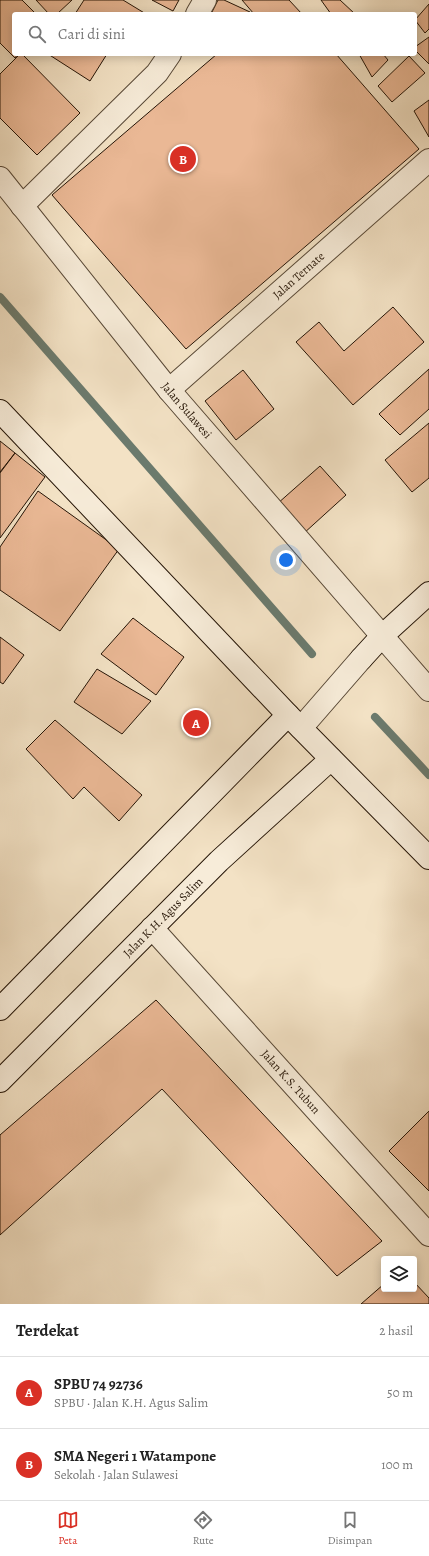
<!DOCTYPE html>
<html lang="id">
<head>
<meta charset="utf-8">
<style>
  :root { --surface:#fff; --page:#f6f6f6; --text:#222; --muted:#767676; --line:#e0e0e0; --accent:#d93025 }
  body { margin:0; font-family:Alegreya,serif; background:var(--page); color:var(--text) }
  .controls { position:absolute; right:12px; bottom:12px; display:grid; overflow:hidden; border-radius:4px; box-shadow:0 2px 10px #0003 }
  .controls button { width:36px; height:36px; display:grid; place-items:center; padding:0; border:0; border-bottom:1px solid var(--line); background:var(--surface); color:var(--text); font:20px sans-serif }
  .you { position:absolute; left:286px; top:560px; width:14px; height:14px; margin:-10px; border:3px solid #fff; border-radius:50%; background:#1a73e8; box-shadow:0 0 0 6px #1a73e833 }
  .badge { display:grid; place-items:center; width:26px; height:26px; border-radius:50%; background:var(--accent); color:#fff; font-size:13px; font-weight:700 }
  .pin { position:absolute; translate:-50% -50%; border:2px solid #fff; box-shadow:0 1px 4px #0006 }
  .list { margin:0; padding:0; list-style:none }
  h2 { display:flex; justify-content:space-between; align-items:center; height:52px; margin:0; padding:0 16px; font-size:17px }
  h2 small { font-size:13px; font-weight:400; color:var(--muted) }
  .list li { display:grid; grid-template-columns:26px 1fr auto; gap:12px; align-items:center; box-sizing:border-box; height:72px; padding:0 16px; border-top:1px solid var(--line) }
  .list b { display:block; font-size:15px; white-space:nowrap }
  .list p { margin:0; font-size:13px; white-space:nowrap; color:var(--muted) }
  .list em { font-size:13px; font-style:normal; color:var(--muted) }
  .icon { flex:none; width:22px; height:22px; fill:none; stroke:currentColor; stroke-width:2; stroke-linecap:round; stroke-linejoin:round }
  .map { position:relative; flex:none; width:429px; height:1304px; overflow:hidden }
  .search { position:absolute; background:var(--surface); box-shadow:0 2px 10px #0003; left:12px; right:12px; top:12px; height:44px; display:flex; align-items:center; gap:10px; box-sizing:border-box; padding:0 14px; border-radius:4px; color:var(--muted); font-size:15px }
  .sheet { height:196px; background:var(--surface) }
  nav { display:flex; justify-content:space-around; align-items:center; box-sizing:border-box; height:56px; border-top:1px solid var(--line); background:var(--surface); font-size:11px; color:var(--muted) }
  nav a { display:grid; justify-items:center; gap:2px }
  nav .on { color:var(--accent) }
  .map>svg:first-child { display:block }
  .lines { fill:none; stroke-linecap:round; stroke-linejoin:round }
  .stream { stroke:#6b7a6d; stroke-width:8 }
  .building { fill:#eab895; stroke:#241406 }
  .street-casing { stroke:#584836; stroke-width:24 }
  .secondary-casing { stroke:#241406; stroke-width:24 }
  .street { stroke:#f7ecd9; stroke-width:22 }
  .secondary { stroke:#f7ecd9; stroke-width:22 }
  .labels { text-anchor:middle; stroke-width:3; stroke-linejoin:round; paint-order:stroke }
  .street-label { font-size:12px; fill:#241406; stroke:#f7ecd9 }
</style>
</head>
<body>
<div class="map">
<svg width="429" height="1304" viewBox="0 0 429 1304">
  <rect width="100%" height="100%" fill="#f3e2c5"/>
  <filter id="stains"><feTurbulence type="fractalNoise" baseFrequency=".005" numOctaves="4"/><feColorMatrix values="0 0 0 0 .2 0 0 0 0 .09 0 0 0 0 .02 0 0 0 .5 -.17"/></filter>
  <radialGradient id="worn" r=".72"><stop offset=".6" stop-color="#630" stop-opacity="0"/><stop offset="1" stop-color="#630" stop-opacity=".3"/></radialGradient>
  <g class="lines">
    <!-- stream -->
    <path class="stream" d="M 0,297 L 312,654
      M 375,717 L 429,775"/>
  </g>
  <!-- building -->
  <path class="building" d="M 0,0 L 22,0 L 36,14 L 14,14 L 14,54 L 18,54 L 15,58 L 0,43 Z
    M 36,0 L 72,0 L 57,14 L 49,14 Z
    M 84,0 L 123,0 L 146,14 L 75,14 Z
    M 152,0 L 179,0 L 173,11 Z
    M 218,0 L 224,0 L 250,12 L 248,14 L 211,14 Z
    M 242,0 L 289,0 L 302,14 L 254,14 Z
    M 321,0 L 340,0 L 355,14 L 331,14 Z
    M 429,4 L 429,29 L 425,33 L 415,20 Z
    M 429,37 L 429,64 L 415,50 L 415,47 Z
    M 20,54 L 22,54 L 80,113 L 37,155 L 0,118 L 0,74 Z
    M 48,54 L 107,54 L 90,81 Z
    M 217,54 L 336,54 L 419,149 L 186,349 L 52,195 Z
    M 359,54 L 383,54 L 388,60 L 372,77 Z
    M 409,56 L 425,73 L 392,102 L 378,86 Z
    M 429,100 L 429,137 L 414,111 Z
    M 393,307 L 424,342 L 353,405 L 296,342 L 319,322 L 344,351 Z
    M 429,369 L 429,409 L 400,435 L 379,414 Z
    M 243,370 L 274,409 L 236,440 L 205,401 Z
    M 429,423 L 429,478 L 412,492 L 385,460 Z
    M 0,441 L 15,453 L 0,472 Z
    M 15,453 L 45,477 L 0,538 L 0,473 Z
    M 320,466 L 346,495 L 303,534 L 277,504 Z
    M 38,491 L 119,549 L 60,631 L 0,590 L 0,547 Z
    M 133,618 L 184,657 L 156,695 L 101,654 Z
    M 0,637 L 24,655 L 3,684 L 0,682 Z
    M 97,669 L 151,701 L 122,734 L 74,702 Z
    M 55,720 L 142,795 L 119,821 L 84,787 L 73,799 L 26,749 Z
    M 156,1000 L 382,1241 L 337,1276 L 162,1089 L 0,1235 L 0,1135 Z
    M 429,1111 L 429,1191 L 389,1151 Z
    M 414,1282 L 429,1298 L 429,1304 L 361,1304 L 384,1284 L 384,1289 L 414,1289 Z"/>
  <g class="lines">
    <defs>
      <g id="street">
        <path d="M 197,14 L 205,0"/>
        <path id="s1" d="M 0,178 L 169,390 L 429,690"/>
        <path d="M 22,206 L 157,73 L 170,54"/>
        <path id="s2" d="M 169,390 L 429,160"/>
        <path d="M 301,728 L 361,659"/>
        <path id="s3" d="M 152,928 L 429,1235"/>
      </g>
      <g id="secondary">
        <path d="M 0,411 L 288,715 L 429,858"/>
        <path d="M 361,659 L 382,636 L 429,593"/>
        <path d="M 0,1009 L 288,715"/>
        <path id="s4" d="M 0,1081 L 219,861 L 331,759"/>
      </g>
    </defs>
    <!-- street casing -->
    <use href="#street" class="street-casing"/>
    <!-- secondary casing -->
    <use href="#secondary" class="secondary-casing"/>
    <!-- street -->
    <use href="#street" class="street"/>
    <!-- secondary -->
    <use href="#secondary" class="secondary"/>
  </g>
  <g class="labels">
    <!-- street labels -->
    <g class="street-label">
      <text dy="4" stroke="none"><textPath href="#s2" startOffset="173">Jalan Ternate</textPath></text>
      <text dy="4" stroke="none"><textPath href="#s1" startOffset="298">Jalan Sulawesi</textPath></text>
      <text dy="4" stroke="none"><textPath href="#s4" startOffset="231">Jalan K.H. Agus Salim</textPath></text>
      <text dy="4" stroke="none"><textPath href="#s3" startOffset="207">Jalan K.S. Tubun</textPath></text>
    </g>
  </g>
  <rect width="100%" height="100%" filter="url(#stains)"/>
  <rect width="100%" height="100%" fill="url(#worn)"/>
</svg>
<div class="controls">
<button><svg class="icon" aria-label="layers" viewBox="0 0 24 24"><path d="M12 4l9 5-9 5-9-5zM3 14l9 5 9-5"/></svg></button>
</div>
<div class="you"></div>
<div class="pin badge" style="left:196px;top:723px">A</div>
<div class="pin badge" style="left:183px;top:159px">B</div>
<div class="search"><svg class="icon" aria-label="search" viewBox="0 0 24 24"><circle cx="10" cy="10" r="6"/><path d="M15 15l6 6"/></svg>Cari di sini</div>
</div>
<section class="sheet">
<h2>Terdekat<small>2 hasil</small></h2>
<ul class="list">
<li><span class="badge">A</span><div><b>SPBU 74 92736</b><p>SPBU · Jalan K.H. Agus Salim</p></div><em>50 m</em></li>
<li><span class="badge">B</span><div><b>SMA Negeri 1 Watampone</b><p>Sekolah · Jalan Sulawesi</p></div><em>100 m</em></li>
</ul>
</section>
<nav>
<a class="on"><svg class="icon" aria-label="map" viewBox="0 0 24 24"><path d="M3 6l6-2 6 2 6-2v14l-6 2-6-2-6 2zM9 4v14M15 6v14"/></svg>Peta</a>
<a><svg class="icon" aria-label="directions" viewBox="0 0 24 24"><path d="M12 3l9 9-9 9-9-9zM9 14v-3h6M13 9l2 2-2 2"/></svg>Rute</a>
<a><svg class="icon" aria-label="saved" viewBox="0 0 24 24"><path d="M7 4h10v16l-5-4-5 4z"/></svg>Disimpan</a>
</nav>
</body>
</html>
